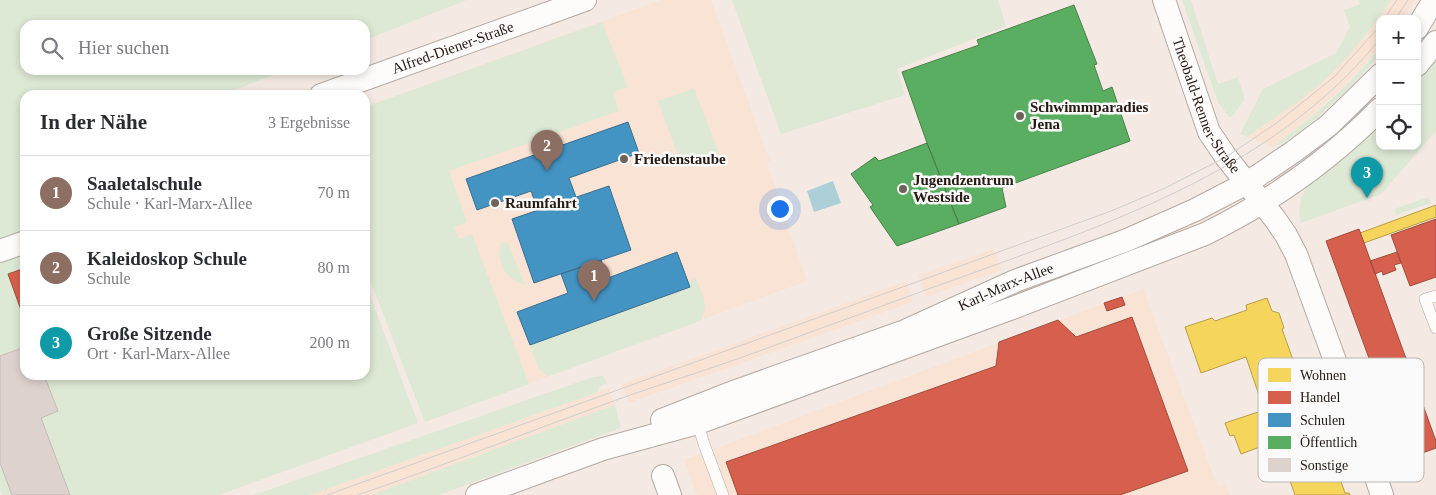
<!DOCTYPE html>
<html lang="de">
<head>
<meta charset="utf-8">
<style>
  :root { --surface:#fff; --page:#f2f2f3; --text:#2b2b33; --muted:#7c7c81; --line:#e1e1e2; --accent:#d93025 }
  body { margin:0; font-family:"Times New Roman",serif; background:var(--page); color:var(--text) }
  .controls { position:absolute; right:15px; top:15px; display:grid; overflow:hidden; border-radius:10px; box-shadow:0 2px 8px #0003 }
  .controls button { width:45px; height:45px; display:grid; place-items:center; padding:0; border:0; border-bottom:1px solid var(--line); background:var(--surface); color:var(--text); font:25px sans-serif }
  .you { position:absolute; left:779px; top:208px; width:18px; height:18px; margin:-12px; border:4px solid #fff; border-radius:50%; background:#1a73e8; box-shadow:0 0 0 8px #1a73e833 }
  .badge { display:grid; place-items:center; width:32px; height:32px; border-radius:50%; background:var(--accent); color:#fff; font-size:16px; font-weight:700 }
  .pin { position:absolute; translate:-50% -41px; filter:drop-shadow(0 1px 2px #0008) }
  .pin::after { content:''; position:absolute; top:26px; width:18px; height:15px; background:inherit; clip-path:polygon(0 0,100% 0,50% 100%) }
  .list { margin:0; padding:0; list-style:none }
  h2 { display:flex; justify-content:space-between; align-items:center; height:65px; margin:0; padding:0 20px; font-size:21px }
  h2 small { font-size:16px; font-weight:400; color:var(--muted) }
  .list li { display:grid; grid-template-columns:32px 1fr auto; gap:15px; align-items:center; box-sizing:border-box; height:75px; padding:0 20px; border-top:1px solid var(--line) }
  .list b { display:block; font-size:19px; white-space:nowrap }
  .list p { margin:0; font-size:16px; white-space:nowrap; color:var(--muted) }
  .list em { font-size:16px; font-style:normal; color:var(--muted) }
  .icon { flex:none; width:28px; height:28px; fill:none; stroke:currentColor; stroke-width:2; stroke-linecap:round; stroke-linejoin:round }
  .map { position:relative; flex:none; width:1436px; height:495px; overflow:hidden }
  .search { position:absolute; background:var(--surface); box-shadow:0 2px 8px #0003; left:20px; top:20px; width:350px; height:55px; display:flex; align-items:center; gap:12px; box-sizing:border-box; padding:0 18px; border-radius:15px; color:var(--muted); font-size:19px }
  .panel { position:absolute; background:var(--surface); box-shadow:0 2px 8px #0003; left:20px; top:90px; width:350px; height:290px; border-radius:15px }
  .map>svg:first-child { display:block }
  .built { fill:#f9e3d5 }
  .green { fill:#dde9d4 }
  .water { fill:#adcfd7 }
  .homes { fill:#f6d55c; stroke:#b79d46 }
  .shops { fill:#d6604d; stroke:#a14b3b }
  .schools { fill:#4393c3; stroke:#3a6e8e }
  .public { fill:#5aae61; stroke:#4a8149 }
  .building { fill:#ded2ce; stroke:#c6bab6 }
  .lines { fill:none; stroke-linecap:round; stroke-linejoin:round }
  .lane-casing { stroke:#b3a9a2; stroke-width:12 }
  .street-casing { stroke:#b3a9a2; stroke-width:24 }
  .lane { stroke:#fefcfb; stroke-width:11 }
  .street { stroke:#fefcfb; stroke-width:22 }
  .tram { stroke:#d0cdcb; stroke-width:1 }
  .poi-dot { fill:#6e625b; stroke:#fafafa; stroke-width:2 }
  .labels { text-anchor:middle; stroke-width:5; stroke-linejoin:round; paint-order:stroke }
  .street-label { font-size:15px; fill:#251912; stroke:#fafafa }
  .poi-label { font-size:15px; font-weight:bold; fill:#251912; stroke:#fafafa; text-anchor:start }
  .key { fill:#fafafa; stroke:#bab6b4; stroke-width:1 }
  .key-label { font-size:14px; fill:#251912 }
</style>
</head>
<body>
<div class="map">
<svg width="1436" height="495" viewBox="0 0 1436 495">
  <rect width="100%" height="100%" fill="#f5eae3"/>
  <!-- built -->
  <path class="built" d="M 661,0 L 711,0 L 770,161 L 767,163 L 807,281 L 425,422 L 365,268 L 365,107 Z
    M 1391,0 L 1415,0 L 1402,19 L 1380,19 L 1380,48 L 1338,92 L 1291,133 L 1272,147 L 1247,137 L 1289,108 L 1332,73 L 1370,30 Z
    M 994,249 L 1002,270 L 926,297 L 918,275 Z
    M 907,281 L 913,302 L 629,403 L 622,384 Z
    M 1143,289 L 1218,487 L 1226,484 L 1230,495 L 697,495 L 684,460 Z
    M 609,388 L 615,405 L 371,495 L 310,495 Z"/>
  <!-- green -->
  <path class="green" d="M 0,0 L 467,0 L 365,40 L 365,25 L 25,25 L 25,70 L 286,70 L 222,95 L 25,95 L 25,375 L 365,375 L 365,282 L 418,423 L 219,495 L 2,495 L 0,489 Z
    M 732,0 L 998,0 L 1006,26 L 897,69 L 905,95 L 781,134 Z
    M 1182,0 L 1191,0 L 1218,84 L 1238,77 L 1245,99 L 1232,117 L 1229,117 L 1218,102 Z
    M 1359,0 L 1391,0 C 1373,26 1355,50 1333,72 C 1307,97 1276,117 1247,137 L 1240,134 L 1263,89 L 1336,53 L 1350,27 L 1344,10 L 1360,4 Z
    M 602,22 L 628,87 L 613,92 L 619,111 L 449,171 L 467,222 L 454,227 L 459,239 L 472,234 L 529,384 L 425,422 L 365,267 L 365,107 Z
    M 1380,48 L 1380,54 L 1375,60 C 1354,83 1302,139 1272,147 C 1311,119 1349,86 1380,48 Z
    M 1436,60 L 1436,131 L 1381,194 L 1301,223 L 1299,212 L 1301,198 L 1308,185 L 1343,159 L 1380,124 L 1380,146 L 1417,146 L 1417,82 Z
    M 694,88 L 719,154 L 682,167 L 658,101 Z
    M 1429,197 L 1431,203 L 1396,215 L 1394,209 Z
    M 501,243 L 508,243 L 525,285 C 505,279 496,263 501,243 Z
    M 696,278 C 702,295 710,305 700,321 L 552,375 L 547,376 L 538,368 L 530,345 L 689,287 L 688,282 Z
    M 603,376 L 607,383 L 599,387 L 598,392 L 310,495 L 253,495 L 593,377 Z
    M 615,405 L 621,428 L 439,495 L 371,495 Z"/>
  <!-- water -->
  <path class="water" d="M 833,181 L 841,203 L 814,212 L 807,191 Z"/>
  <!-- homes -->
  <path class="homes" d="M 1436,205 L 1436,217 L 1364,243 L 1360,233 Z
    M 1267,298 L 1272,311 L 1279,313 L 1284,328 L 1282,329 L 1293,360 L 1297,358 L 1320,426 L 1315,428 L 1327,462 L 1333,459 L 1345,493 L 1349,493 L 1350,495 L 1295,495 L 1276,441 L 1241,454 L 1234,435 L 1230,436 L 1225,423 L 1264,410 L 1246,357 L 1201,373 L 1185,327 L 1212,318 L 1215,321 L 1247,310 L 1246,305 Z"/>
  <!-- shops -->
  <path class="shops" d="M 1436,219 L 1436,277 L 1410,286 L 1391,235 Z
    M 1359,229 L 1436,441 L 1436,448 L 1406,459 L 1326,241 Z
    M 1397,252 L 1401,263 L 1394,265 L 1396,270 L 1383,275 L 1382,271 L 1375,274 L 1370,261 Z
    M 25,268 L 25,321 L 8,274 Z
    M 1122,297 L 1125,305 L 1107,311 L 1104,303 Z
    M 1132,317 L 1188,471 L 1120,495 L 738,495 L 726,462 L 996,366 L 999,342 L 1058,320 L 1076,337 Z"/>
  <!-- schools -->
  <path class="schools" d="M 628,122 L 639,153 L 569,178 L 576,197 L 538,210 L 531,191 L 477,210 L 466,179 Z
    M 609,186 L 631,250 L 534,283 L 512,219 Z
    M 677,252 L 690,287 L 530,345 L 517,312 L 568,293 L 561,274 L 601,260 L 608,278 Z"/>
  <!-- public -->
  <path class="public" d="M 1074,5 L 1097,64 L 1094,65 L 1103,91 L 1112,87 L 1130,141 L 1002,188 L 1006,207 L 959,224 L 927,143 L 902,72 L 979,45 L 977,40 Z
    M 927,143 L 959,224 L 897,246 L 870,207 L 873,205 L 851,174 L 875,157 L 879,161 Z"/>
  <!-- building -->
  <path class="building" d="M 25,347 L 25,375 L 44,375 L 58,411 L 41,418 L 70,495 L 12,495 L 0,463 L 0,356 Z"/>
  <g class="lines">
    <defs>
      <path id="lane" d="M 1436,296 L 1425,299 L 1436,328
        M 697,421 L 704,444 L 723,495"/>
      <g id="street">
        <path id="s1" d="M 1164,0 L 1209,132 L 1226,157 L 1275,219 L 1286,235 L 1296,254 L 1349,399 L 1382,495"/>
        <path d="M 1417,28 L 1434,0"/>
        <path d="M 1417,65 L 1436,42"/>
        <path id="s2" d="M 321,95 L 585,0"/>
        <path d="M 0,251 L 25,242"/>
        <path id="s3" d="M 662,420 L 736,391 L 905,331 L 1015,281 L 1127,240 L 1195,210 L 1247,183 L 1293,152 L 1329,125 L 1380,75"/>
        <path d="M 663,476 L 670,495"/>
        <path d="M 477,495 L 603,449 L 698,423 L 1010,309 L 1205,234 C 1270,202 1329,161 1380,109"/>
      </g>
    </defs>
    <!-- lane casing -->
    <use href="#lane" class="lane-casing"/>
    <!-- street casing -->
    <use href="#street" class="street-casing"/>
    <!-- lane -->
    <use href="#lane" class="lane"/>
    <!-- street -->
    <use href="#street" class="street"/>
    <!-- tram -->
    <path class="tram" d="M 1384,19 L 1397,0
      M 1395,19 L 1408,0
      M 327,495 L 911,284 L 1111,211 L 1163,189 L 1226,157 L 1278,122 L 1334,77 L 1380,26
      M 358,495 C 446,465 532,430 619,399 C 658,385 698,373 737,359 C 777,345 815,330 855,316 C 924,290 994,266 1063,240 C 1183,194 1297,141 1380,39"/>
  </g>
  <!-- markers -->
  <g class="poi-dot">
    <circle cx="1020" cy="116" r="5"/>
    <circle cx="624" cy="159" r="5"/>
    <circle cx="903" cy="189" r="5"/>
    <circle cx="495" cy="203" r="5"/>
  </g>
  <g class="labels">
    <!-- street labels -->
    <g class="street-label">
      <text dy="5" stroke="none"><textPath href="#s2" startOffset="140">Alfred-Diener-Straße</textPath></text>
      <text dy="5" stroke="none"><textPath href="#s1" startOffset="114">Theobald-Renner-Straße</textPath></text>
      <text dy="5" stroke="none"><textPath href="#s3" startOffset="369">Karl-Marx-Allee</textPath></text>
    </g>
    <!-- poi labels -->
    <g class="poi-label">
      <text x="1030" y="112">Schwimmparadies<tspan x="1030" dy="17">Jena</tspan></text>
      <text x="634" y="164">Friedenstaube</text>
      <text x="913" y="185">Jugendzentrum<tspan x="913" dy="17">Westside</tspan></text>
      <text x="505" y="208">Raumfahrt</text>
    </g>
  </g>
  <!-- legend -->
  <rect x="1258" y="358" width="166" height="124" rx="8" class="key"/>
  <rect x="1268" y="368" width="23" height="14" fill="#f6d55c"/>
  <rect x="1268" y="391" width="23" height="13" fill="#d6604d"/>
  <rect x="1268" y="413" width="23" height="14" fill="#4393c3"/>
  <rect x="1268" y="436" width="23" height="13" fill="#5aae61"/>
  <rect x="1268" y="458" width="23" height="14" fill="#ded2ce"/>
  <g class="key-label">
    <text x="1300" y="380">Wohnen</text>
    <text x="1300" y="402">Handel</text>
    <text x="1300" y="425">Schulen</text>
    <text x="1300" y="447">Öffentlich</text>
    <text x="1300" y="470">Sonstige</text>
  </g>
</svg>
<div class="controls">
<button>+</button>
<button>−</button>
<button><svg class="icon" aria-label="locate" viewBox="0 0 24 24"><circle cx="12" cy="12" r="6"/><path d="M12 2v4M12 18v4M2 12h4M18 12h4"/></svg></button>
</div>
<div class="you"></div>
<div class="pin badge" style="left:594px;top:301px;background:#8d6e63">1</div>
<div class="pin badge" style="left:547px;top:171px;background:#8d6e63">2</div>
<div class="pin badge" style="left:1367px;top:198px;background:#0f9aa8">3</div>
<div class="search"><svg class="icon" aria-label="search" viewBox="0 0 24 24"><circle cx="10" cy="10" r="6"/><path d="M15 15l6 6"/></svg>Hier suchen</div>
<section class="panel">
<h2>In der Nähe<small>3 Ergebnisse</small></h2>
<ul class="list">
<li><span class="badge" style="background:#8d6e63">1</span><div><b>Saaletalschule</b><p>Schule · Karl-Marx-Allee</p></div><em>70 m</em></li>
<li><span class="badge" style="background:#8d6e63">2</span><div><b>Kaleidoskop Schule</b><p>Schule</p></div><em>80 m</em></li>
<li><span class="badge" style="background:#0f9aa8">3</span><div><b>Große Sitzende</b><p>Ort · Karl-Marx-Allee</p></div><em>200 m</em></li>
</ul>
</section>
</div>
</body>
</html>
